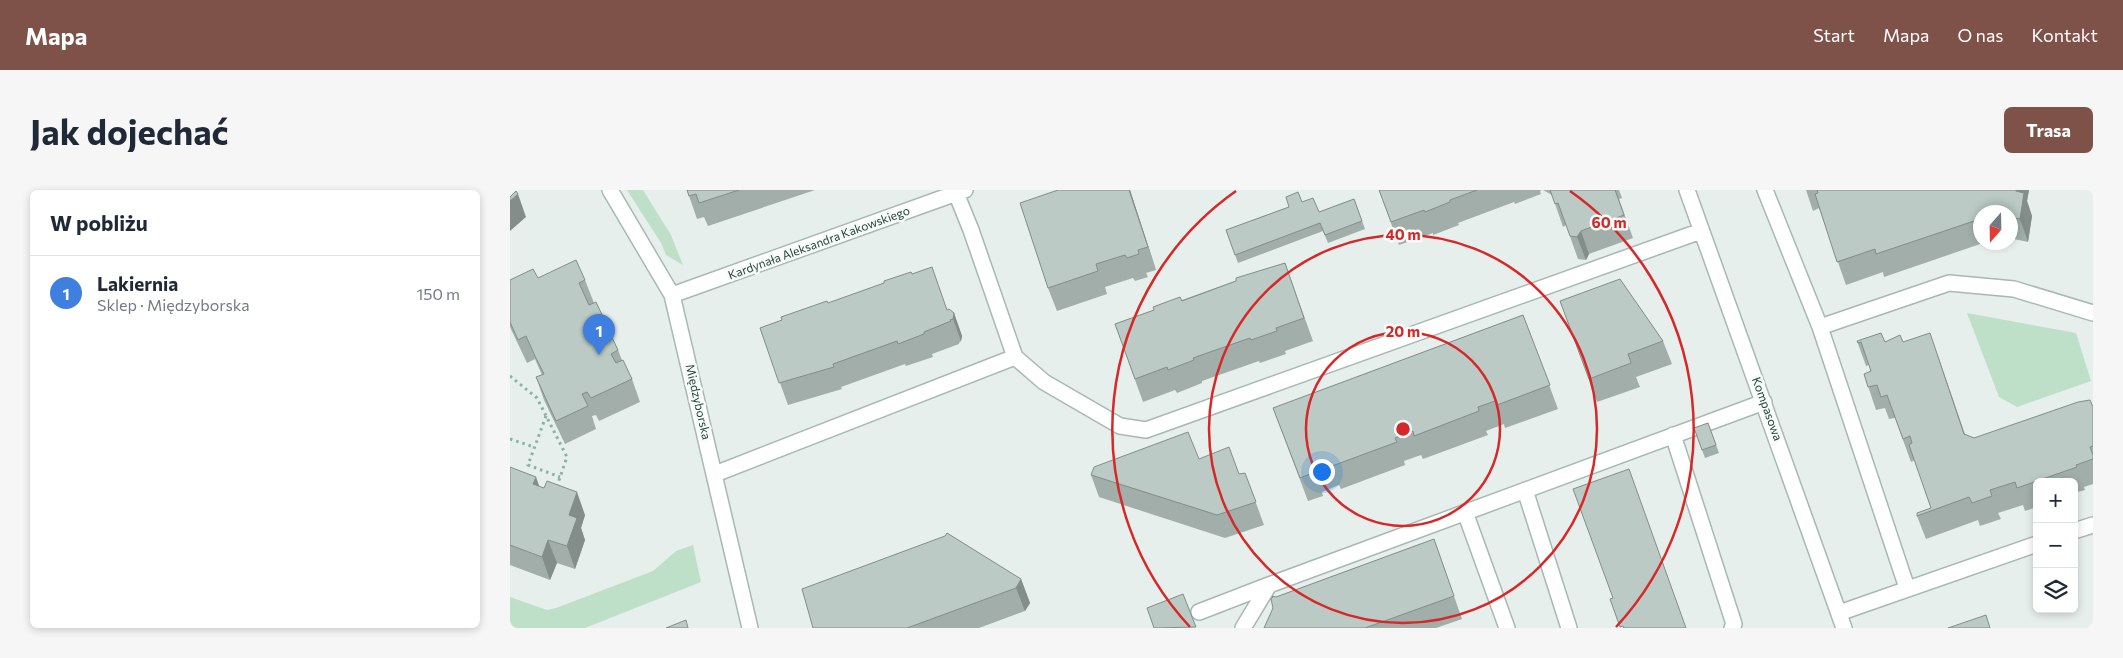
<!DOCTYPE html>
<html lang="pl">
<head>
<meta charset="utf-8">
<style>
  :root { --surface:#fff; --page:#f6f6f7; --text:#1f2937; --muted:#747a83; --line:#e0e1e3; --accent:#7f5249 }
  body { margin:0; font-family:Commissioner,sans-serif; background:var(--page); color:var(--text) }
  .controls { position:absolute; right:15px; bottom:15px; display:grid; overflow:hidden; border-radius:8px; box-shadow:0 2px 8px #0003 }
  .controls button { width:45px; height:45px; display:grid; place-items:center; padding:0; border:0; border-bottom:1px solid var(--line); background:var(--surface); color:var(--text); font:25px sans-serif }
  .compass { position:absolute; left:1463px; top:15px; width:45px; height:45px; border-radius:50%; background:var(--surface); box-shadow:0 2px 8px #0003; rotate:200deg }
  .you { position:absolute; left:811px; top:281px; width:18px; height:18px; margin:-12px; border:4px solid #fff; border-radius:50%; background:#1a73e8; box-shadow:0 0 0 8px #1a73e833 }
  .badge { display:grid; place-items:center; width:32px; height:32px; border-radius:50%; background:var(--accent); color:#fff; font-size:16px; font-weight:700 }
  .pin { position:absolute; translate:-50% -41px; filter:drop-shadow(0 1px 2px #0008) }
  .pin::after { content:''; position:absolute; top:26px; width:18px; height:15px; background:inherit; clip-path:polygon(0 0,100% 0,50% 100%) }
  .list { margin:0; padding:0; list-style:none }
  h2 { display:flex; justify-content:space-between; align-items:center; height:65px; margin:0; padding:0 20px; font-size:21px }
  h2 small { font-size:16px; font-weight:400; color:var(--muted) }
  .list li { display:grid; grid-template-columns:32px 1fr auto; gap:15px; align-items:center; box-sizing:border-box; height:75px; padding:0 20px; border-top:1px solid var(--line) }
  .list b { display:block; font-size:19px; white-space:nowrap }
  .list p { margin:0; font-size:16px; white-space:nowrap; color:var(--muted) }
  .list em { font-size:16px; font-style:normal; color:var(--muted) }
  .icon { flex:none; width:28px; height:28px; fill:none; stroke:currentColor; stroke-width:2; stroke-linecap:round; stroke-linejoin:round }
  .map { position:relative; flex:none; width:1583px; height:438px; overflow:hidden; border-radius:8px }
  header { display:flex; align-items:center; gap:30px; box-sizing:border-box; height:70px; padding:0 25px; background:var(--accent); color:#fff }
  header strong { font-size:24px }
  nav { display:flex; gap:28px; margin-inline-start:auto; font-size:18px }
  .intro { display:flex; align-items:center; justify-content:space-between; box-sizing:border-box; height:120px; padding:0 30px }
  h1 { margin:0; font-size:35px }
  .button { padding:12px 22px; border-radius:8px; background:var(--accent); color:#fff; font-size:18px; font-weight:700 }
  main { display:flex; gap:30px; padding:0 30px }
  aside { flex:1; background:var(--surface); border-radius:8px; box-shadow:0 2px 8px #0003 }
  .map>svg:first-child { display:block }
  .green { fill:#bfe0c8 }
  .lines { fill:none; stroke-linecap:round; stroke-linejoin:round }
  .minor-casing { stroke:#a8b8b2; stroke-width:18 }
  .path { stroke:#86b3a5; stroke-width:3; stroke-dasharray:2.5 4; stroke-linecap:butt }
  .minor { stroke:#fff; stroke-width:15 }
  .wall { fill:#a1aea9 }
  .shaded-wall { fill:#838d89 }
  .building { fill:#bbcac4; stroke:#838d89 }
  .ring { fill:none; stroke:#d62828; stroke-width:2.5 }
  .labels { text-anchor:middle; stroke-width:5; stroke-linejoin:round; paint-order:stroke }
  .street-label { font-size:12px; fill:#24423a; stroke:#f7fbf9 }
  .centre { fill:#d62828; stroke:#f7fbf9; stroke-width:2.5 }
  .ring-label { font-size:15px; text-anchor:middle; font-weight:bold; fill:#d62828; stroke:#f7fbf9; stroke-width:5; stroke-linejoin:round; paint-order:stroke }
</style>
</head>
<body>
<header>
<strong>Mapa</strong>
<nav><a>Start</a><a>Mapa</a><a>O nas</a><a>Kontakt</a></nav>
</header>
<div class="intro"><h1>Jak dojechać</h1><a class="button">Trasa</a></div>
<main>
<aside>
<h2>W pobliżu<small></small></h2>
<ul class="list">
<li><span class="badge" style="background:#3f7fe0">1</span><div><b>Lakiernia</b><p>Sklep · Międzyborska</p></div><em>150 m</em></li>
</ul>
</aside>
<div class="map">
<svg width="1583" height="438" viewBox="0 0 1583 438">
  <rect width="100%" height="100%" fill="#e6efeb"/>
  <!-- green -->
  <path class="green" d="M 117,0 L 133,0 L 161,45 L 173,75 L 156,65 L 151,53 Z
    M 1457,123 L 1566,143 L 1581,191 L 1507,217 L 1489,207 Z
    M 183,355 L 191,392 L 75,438 L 0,438 L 0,407 L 37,420 L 46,418 L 143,381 L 166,361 Z"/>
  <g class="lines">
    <defs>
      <path id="minor" d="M 100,0 L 162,105 L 240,438
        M 1177,0 L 1334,438
        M 1255,0 L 1310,137 L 1397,398
        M 446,3 L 461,40 L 505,167 L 534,192 L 610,236 L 636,240 L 1191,41
        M 162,105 L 455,0
        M 1310,137 L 1439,93 L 1504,99 L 1583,123
        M 1163,245 L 1224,434 L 1222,438
        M 205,284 L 505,167
        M 1015,300 L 1059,438
        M 955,322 L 997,438
        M 1564,341 L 1583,335
        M 689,422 L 759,395
        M 1329,423 L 1527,354
        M 733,438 L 759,395 L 1254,212"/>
    </defs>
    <!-- minor casing -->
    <use href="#minor" class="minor-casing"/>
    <!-- path -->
    <path class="path" d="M 0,186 L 27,208 L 57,267 L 46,299
      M 36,226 L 18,275 L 50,287
      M 0,249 L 24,257"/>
    <!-- minor -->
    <use href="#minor" class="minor"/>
  </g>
  <!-- wall -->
  <path class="wall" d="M 177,0 L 305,0 L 198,36 L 194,27 L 187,29 Z
    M 548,0 L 620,0 L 646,80 L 636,83 L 638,87 L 625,91 L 623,88 L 595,97 L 597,104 L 547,121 L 538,98 Z
    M 869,0 L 1032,0 L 1030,1 L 1031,4 L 1005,14 L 1004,12 L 948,33 L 949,35 L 923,45 L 923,43 L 889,55 Z
    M 1033,0 L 1109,0 L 1112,8 L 1109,9 L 1123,48 L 1079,64 L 1076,70 L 1068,69 L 1056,35 L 1053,37 L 1042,5 Z
    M 1296,0 L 1519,0 L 1517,11 L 1522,26 L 1518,52 L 1504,49 L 1501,44 L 1500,44 L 1500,22 L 1470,22 L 1470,52 L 1476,52 L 1374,87 L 1373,82 L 1336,95 L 1309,18 L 1303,21 Z
    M 844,9 L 855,39 L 818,53 L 813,41 L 728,73 L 716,40 L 792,12 L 809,22 Z
    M 775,73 L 803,151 L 775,161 L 776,164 L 750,173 L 749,171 L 692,191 L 692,193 L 667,203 L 665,200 L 633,212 L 605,134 Z
    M 402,84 L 437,120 L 444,123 L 452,146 L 451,151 L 449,153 L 449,154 L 422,164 L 423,167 L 396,176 L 395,174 L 331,197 L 332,199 L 278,215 L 250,138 Z
    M 28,88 L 75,90 L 84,113 L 95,131 L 98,141 L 108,160 L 112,170 L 122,189 L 130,212 L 89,231 L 86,225 L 82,226 L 86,239 L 55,254 L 34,210 L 26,187 L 32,185 L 25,169 L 17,173 L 0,137 L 0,90 Z
    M 1050,111 L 1153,151 L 1162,174 L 1126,187 L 1130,197 L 1087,212 Z
    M 1013,125 L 1048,219 L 995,238 L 994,234 L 976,241 L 978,245 L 913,269 L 911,265 L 894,271 L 895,275 L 831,299 L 829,295 L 812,302 L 813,306 L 798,311 L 763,218 Z
    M 1347,151 L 1393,152 L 1428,166 L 1455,244 L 1464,248 L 1583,217 L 1583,294 L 1574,297 L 1575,300 L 1564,303 L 1564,292 L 1527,292 L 1527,317 L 1515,321 L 1513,315 L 1488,323 L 1491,329 L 1470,336 L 1468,330 L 1416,349 L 1407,326 L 1421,318 L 1405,270 L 1401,272 L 1385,228 L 1379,229 L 1375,218 L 1366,220 L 1354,184 L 1361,181 L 1359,175 L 1356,176 L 1355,173 Z
    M 1198,233 L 1209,263 L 1195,268 L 1184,238 Z
    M 689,269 L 729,284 L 735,283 L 754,335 L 715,348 L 589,307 L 581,285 Z
    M 0,278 L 75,325 L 71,338 L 75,350 L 65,379 L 47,373 L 40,390 L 0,375 Z
    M 924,349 L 952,429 L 926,438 L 754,438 L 763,418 L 766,407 Z
    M 511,389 L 520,413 L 515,421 L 469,438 L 303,438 Z"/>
  <!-- shaded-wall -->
  <path class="shaded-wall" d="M 619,0 L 620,0 L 646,80 L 638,57 Z
    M 1506,0 L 1519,0 L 1517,11 L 1522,26 L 1518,52 L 1510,29 Z
    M 8,4 L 16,27 L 0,41 L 0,11 Z
    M 1071,41 L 1079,64 L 1076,70 L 1067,47 Z
    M 444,123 L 452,146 L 451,151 L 443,129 Z
    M 1420,143 L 1428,166 L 1462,267 L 1454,244 Z
    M 26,287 L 34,309 L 23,294 Z
    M 67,302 L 75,325 L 71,338 L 75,350 L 65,379 L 57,356 L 59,325 Z
    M 38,350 L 47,373 L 40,390 L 32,367 Z
    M 511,389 L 520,413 L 515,421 L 506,398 Z"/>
  <!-- building -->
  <path class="building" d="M 177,0 L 229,0 L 189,13 L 186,4 L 179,6 Z
    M 548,0 L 619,0 L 638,57 L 628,60 L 629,64 L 617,68 L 615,65 L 586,74 L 588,81 L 538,98 L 510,13 Z
    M 869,0 L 967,0 L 940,10 L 940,12 L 915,22 L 914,20 L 881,32 Z
    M 1040,0 L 1105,0 L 1114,25 L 1071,41 L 1067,47 L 1060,46 L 1048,13 L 1045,14 Z
    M 1307,0 L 1506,0 L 1506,1 L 1514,3 L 1510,29 L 1500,27 L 1500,22 L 1494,22 L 1493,21 L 1489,22 L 1470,22 L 1470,29 L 1366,64 L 1365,59 L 1327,72 L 1305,4 L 1308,3 Z
    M 6,1 L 8,4 L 0,11 L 0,7 Z
    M 788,2 L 792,12 L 803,8 L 809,22 L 844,9 L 852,31 L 815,45 L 810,33 L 725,65 L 716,40 L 779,17 L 776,7 Z
    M 66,70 L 75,90 L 69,93 L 79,115 L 86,112 L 95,131 L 88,134 L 92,144 L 99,141 L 108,160 L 101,164 L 106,173 L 113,170 L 122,189 L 81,208 L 77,202 L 72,204 L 78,216 L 46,231 L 26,187 L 34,184 L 25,166 L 16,146 L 8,150 L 0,132 L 0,90 L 23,79 L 28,88 Z
    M 775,73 L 794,128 L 766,138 L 767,141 L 741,150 L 740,148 L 683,168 L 684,170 L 658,180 L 657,177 L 625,189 L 605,134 L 644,120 L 643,117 L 670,107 L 672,111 L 726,91 L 726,88 Z
    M 422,77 L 437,120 L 439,119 L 444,123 L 443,129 L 440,130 L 441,131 L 414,142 L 414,144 L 388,154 L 387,151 L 323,174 L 324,177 L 269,193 L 250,138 L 272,130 L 271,127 L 317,111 L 318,113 L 374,93 L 374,91 L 401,82 L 402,84 Z
    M 1110,89 L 1153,151 L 1118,164 L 1121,173 L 1079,189 L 1050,111 Z
    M 1013,125 L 1040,195 L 987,215 L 985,211 L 968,217 L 969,221 L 904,246 L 903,241 L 885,248 L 887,252 L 822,276 L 821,272 L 803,278 L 805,282 L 790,288 L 763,218 Z
    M 1371,143 L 1375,152 L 1390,145 L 1393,152 L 1420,143 L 1454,244 L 1464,248 L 1568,212 L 1580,210 L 1583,217 L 1583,256 L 1580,257 L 1583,265 L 1583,269 L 1566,275 L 1567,277 L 1507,298 L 1505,292 L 1480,300 L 1482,306 L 1462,313 L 1459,307 L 1407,326 L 1407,323 L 1421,318 L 1399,255 L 1402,253 L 1400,246 L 1393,249 L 1377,205 L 1371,207 L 1367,195 L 1358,197 L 1354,184 L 1361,181 L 1351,152 L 1348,153 L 1347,151 Z
    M 1198,233 L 1206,255 L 1192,260 L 1184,238 Z
    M 678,242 L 689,269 L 719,257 L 729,284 L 735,283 L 746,312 L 707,325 L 581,285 L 584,277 Z
    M 0,277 L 26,287 L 23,294 L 34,298 L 37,291 L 67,302 L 59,325 L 67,328 L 57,356 L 38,350 L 32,367 L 0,355 Z
    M 1119,279 L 1176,438 L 1114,438 L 1113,436 L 1110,437 L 1100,409 L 1103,408 L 1063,299 Z
    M 437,343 L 511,389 L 506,398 L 397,438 L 303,438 L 292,399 L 435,346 Z
    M 924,349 L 944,406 L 855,438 L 754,438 L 763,418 L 761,409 L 763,407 L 762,406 L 766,407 Z
    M 673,404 L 686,437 L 644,438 L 637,418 Z
    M 1476,425 L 1480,438 L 1438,438 Z
    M 176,430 L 178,438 L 156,438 Z"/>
  <!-- distance rings -->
  <g class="ring">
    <circle cx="893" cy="239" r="97"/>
    <circle cx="893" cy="239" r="194"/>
    <path d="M680 437A291 291 0 0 1 726 1M1060 1A291 291 0 0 1 1106 437"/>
  </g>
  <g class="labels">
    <!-- street labels -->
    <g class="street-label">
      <text transform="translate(309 53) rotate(-20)" y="4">Kardynała Aleksandra Kakowskiego</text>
      <text transform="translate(188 212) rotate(77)" y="4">Międzyborska</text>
      <text transform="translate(1257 219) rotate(70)" y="4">Kompasowa</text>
    </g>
  </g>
  <circle cx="893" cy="239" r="8" class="centre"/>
  <g class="ring-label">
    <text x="1099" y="38">60 m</text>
    <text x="893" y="50">40 m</text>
    <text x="893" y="147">20 m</text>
  </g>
</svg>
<div class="controls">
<button>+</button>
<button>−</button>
<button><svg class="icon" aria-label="layers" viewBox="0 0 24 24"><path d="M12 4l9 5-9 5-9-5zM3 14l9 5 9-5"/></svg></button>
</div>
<svg class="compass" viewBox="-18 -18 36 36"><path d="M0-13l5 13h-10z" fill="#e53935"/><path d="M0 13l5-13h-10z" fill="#747a83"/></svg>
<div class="you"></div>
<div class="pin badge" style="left:89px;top:165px;background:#3f7fe0">1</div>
</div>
</main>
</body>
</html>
